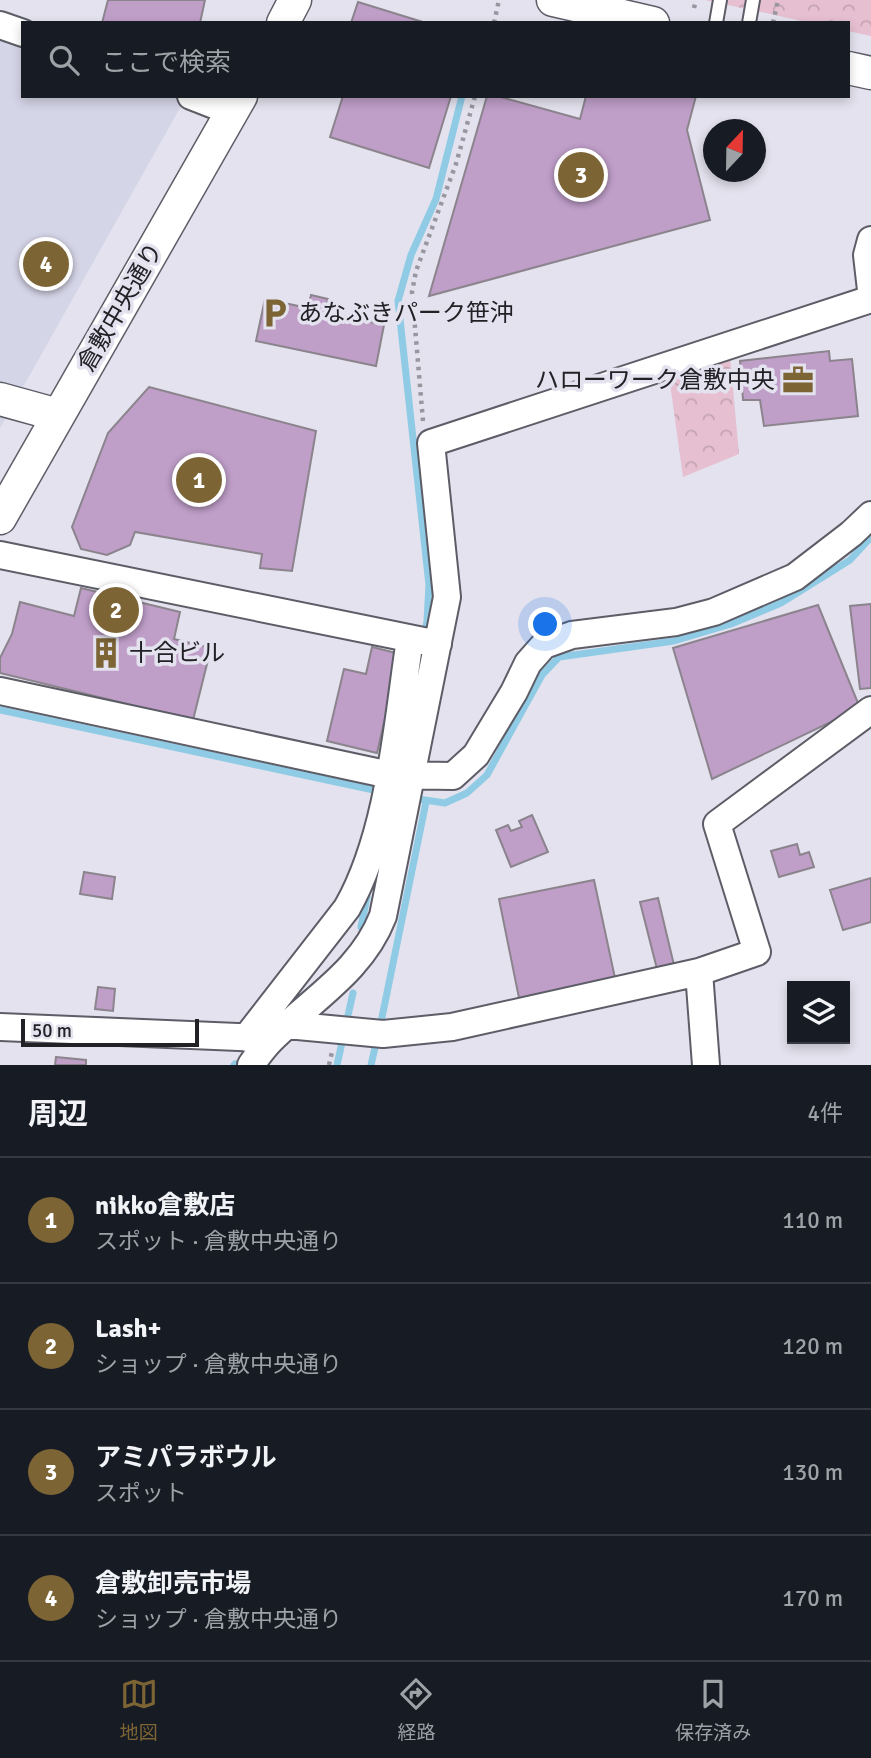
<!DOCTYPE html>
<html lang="ja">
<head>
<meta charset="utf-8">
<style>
  :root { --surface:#171b24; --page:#20242c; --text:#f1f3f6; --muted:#9ea1a6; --line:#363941; --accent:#7c6435 }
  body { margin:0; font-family:Signika,"Noto Sans JP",sans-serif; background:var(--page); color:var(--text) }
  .controls { position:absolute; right:21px; bottom:21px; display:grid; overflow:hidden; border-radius:0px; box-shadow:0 4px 10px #0003 }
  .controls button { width:63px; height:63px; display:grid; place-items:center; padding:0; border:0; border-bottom:2px solid var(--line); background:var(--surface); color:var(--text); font:35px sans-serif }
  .compass { position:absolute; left:703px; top:119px; width:63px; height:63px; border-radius:50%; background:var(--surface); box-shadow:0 4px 10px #0003; rotate:22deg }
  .scale { position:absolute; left:21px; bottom:18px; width:178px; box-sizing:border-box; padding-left:7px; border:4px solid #212126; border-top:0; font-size:19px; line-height:24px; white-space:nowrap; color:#212126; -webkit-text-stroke:5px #e3e2ee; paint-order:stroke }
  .you { position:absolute; left:546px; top:625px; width:24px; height:24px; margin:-18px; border:5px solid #fff; border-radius:50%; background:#1a73e8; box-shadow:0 0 0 10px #1a73e833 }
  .badge { display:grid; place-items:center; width:46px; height:46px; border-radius:50%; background:var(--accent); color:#fff; font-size:23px; font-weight:700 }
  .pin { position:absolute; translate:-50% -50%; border:4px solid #fff; box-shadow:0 2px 7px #0006 }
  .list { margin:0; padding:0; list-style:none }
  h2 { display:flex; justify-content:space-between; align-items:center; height:91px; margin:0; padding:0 28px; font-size:30px }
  h2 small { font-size:23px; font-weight:400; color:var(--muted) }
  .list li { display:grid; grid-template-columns:46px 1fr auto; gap:21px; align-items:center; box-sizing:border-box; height:126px; padding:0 28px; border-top:2px solid var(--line) }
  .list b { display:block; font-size:26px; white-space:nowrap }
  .list p { margin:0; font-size:23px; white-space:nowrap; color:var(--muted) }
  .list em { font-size:23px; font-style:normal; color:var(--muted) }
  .icon { flex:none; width:38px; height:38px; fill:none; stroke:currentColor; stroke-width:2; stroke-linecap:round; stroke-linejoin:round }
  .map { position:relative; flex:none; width:871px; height:1065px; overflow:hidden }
  .search { position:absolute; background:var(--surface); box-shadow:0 4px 10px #0003; left:21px; right:21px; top:21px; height:77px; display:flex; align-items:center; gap:18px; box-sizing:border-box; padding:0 24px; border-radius:0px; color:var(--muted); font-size:26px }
  .sheet { height:595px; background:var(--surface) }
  nav { display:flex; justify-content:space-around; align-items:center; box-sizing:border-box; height:98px; border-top:2px solid var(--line); background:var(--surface); font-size:19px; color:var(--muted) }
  nav a { display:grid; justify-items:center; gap:4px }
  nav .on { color:var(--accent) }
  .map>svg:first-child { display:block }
  .built { fill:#d5d5e8 }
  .park { fill:url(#park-crowns) }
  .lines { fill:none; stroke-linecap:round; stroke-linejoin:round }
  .stream { stroke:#8fcbe4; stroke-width:7 }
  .building { fill:#bf9ec8; stroke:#8b848d; stroke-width:2 }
  .service-casing { stroke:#5d5d67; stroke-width:16 }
  .minor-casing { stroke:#5d5d67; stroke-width:30 }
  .tertiary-casing { stroke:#5d5d67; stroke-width:35 }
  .path { stroke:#9897a0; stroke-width:4.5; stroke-dasharray:3.5 5; stroke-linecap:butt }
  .service { stroke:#fff; stroke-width:12 }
  .minor { stroke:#fff; stroke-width:26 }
  .tertiary { stroke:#fff; stroke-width:32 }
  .labels { text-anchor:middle; stroke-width:7; stroke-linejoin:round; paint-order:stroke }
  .street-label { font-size:24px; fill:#212126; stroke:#e3e2ee }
  .poi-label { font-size:24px; fill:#212126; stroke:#e3e2ee; text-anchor:start }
</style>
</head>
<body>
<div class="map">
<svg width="871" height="1065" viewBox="0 0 871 1065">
  <defs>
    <pattern id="park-crowns" width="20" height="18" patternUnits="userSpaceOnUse" patternTransform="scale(1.75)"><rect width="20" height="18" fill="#e6bfd0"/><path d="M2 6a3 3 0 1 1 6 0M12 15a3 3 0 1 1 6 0" fill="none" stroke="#c5a4b2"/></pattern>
  </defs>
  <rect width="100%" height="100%" fill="#e3e2ee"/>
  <!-- built -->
  <path class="built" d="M 0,38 L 23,45 L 23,96 L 176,96 L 185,99 L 0,428 Z"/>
  <!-- park -->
  <path class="park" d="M 705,0 L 871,0 L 871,36 L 848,31 L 848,23 L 811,23 Z
    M 730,356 L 739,454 L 683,477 L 669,376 Z"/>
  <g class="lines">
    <!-- stream -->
    <path class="stream" d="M 417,678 L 427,621 L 429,585 L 398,301 L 411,255 L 436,199 L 462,96
      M 0,710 L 383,792
      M 411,798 L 445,803 L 467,793 L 487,775 L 542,675 L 559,657 L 674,641 L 731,624 L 781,603 L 850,560 L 871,537
      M 361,927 L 367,897
      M 380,1027 L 426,802
      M 234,1065 L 235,1064
      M 337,1065 L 353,993
      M 371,1065 L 377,1039"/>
  </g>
  <!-- building -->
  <path class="building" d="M 108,0 L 205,0 L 200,23 L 102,23 Z
    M 358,2 L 426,23 L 351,23 Z
    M 343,96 L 451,96 L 429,168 L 330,137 Z
    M 487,96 L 497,96 L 580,119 L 586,96 L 696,96 L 687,130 L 710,220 L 429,296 Z
    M 311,295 L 328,299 L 325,312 L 384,325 L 376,366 L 256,341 L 265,299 L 308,308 Z
    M 829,351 L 830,361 L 852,359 L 858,416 L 764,426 L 760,400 L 743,400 L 740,361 Z
    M 149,387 L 316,431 L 292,571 L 260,568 L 262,554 L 135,532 L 130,545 L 107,555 L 81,549 L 72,527 L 108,433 Z
    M 81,588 L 180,612 L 174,639 L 211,648 L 193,720 L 0,673 L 0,658 L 12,634 L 20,602 L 74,616 Z
    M 871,604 L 871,688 L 860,689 L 850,606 Z
    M 818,605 L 860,708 L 712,779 L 673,648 Z
    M 372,647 L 400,654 L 377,753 L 327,741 L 344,669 L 366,674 Z
    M 532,815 L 548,852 L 511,867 L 496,830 L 508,825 L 511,831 L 522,827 L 519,821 Z
    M 797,844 L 800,855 L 809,852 L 814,867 L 779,877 L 771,851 Z
    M 84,872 L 115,877 L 112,899 L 80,894 Z
    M 871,878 L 871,922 L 843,930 L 830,890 Z
    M 594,880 L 615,978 L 519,998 L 499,899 Z
    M 658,898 L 674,965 L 657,969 L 640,902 Z
    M 98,987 L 115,989 L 113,1011 L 95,1009 Z
    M 56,1057 L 86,1060 L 86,1065 L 55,1065 Z"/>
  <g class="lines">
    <defs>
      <path id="service" d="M 716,23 L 720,0
        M 749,23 L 753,0"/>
      <path id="minor" d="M 0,25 L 23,33
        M 191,96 L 232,112
        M 871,240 L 867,255 L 871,290
        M 0,555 L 438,644
        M 0,691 L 390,775 L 453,776 L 476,755 L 514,692 L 528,663 L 544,645 L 572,635 L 676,622 L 714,612 L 795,577 L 851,534 L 871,515
        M 699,972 L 706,1065
        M 287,1025 L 383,1034 L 452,1027 L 699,972 L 757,952 L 717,824 L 871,710
        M 0,1027 L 264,1038
        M 246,1038 L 347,908 C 390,832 397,724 410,639
        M 251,1065 C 258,1055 266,1044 275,1036 C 315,997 362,970 383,916 L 447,597 L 431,443 L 871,299"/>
      <path id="tertiary" d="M 553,0 L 653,23
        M 283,23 L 295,0
        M 848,68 L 871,73
        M 0,399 L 58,415
        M 0,518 L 241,96"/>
    </defs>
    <!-- service casing -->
    <use href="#service" class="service-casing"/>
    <!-- minor casing -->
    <use href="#minor" class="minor-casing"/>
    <!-- tertiary casing -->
    <use href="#tertiary" class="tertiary-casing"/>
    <!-- path -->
    <path class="path" d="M 694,8 L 696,0
      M 494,23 L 499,0
      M 773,23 L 778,0
      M 423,421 L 412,292 L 416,271 L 456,164 L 475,96
      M 329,1065 L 332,1052"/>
    <!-- service -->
    <use href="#service" class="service"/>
    <!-- minor -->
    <use href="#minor" class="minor"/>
    <!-- tertiary -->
    <use href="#tertiary" class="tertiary"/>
  </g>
  <!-- icons -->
  <defs>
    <symbol id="parking-bare" viewBox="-9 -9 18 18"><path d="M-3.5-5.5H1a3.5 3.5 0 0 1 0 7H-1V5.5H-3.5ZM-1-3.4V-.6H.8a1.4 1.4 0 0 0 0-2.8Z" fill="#7c6435" stroke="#e3e2ee" stroke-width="2.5" paint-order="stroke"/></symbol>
    <symbol id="office-bare" viewBox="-9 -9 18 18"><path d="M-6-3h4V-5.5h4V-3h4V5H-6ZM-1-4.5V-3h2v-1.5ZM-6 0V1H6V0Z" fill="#7c6435" stroke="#e3e2ee" stroke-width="2.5" paint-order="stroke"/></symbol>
    <symbol id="building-bare" viewBox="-9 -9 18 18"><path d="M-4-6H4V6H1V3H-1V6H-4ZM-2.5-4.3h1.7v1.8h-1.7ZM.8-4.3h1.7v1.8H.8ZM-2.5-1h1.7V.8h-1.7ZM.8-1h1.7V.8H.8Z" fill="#7c6435" stroke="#e3e2ee" stroke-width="2.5" paint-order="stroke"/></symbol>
  </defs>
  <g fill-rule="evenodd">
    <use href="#parking-bare" x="253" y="291" width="44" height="44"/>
    <use href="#office-bare" x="776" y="358" width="44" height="44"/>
    <use href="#building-bare" x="84" y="631" width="44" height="44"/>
  </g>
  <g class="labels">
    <!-- street labels -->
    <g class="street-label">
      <text transform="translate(120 307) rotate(-60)" y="8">倉敷中央通り</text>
    </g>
    <!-- poi labels -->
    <g class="poi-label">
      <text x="298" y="321">あなぶきパーク笹沖</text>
      <text x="775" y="388" text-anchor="end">ハローワーク倉敷中央</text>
      <text x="129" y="661">十合ビル</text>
    </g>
  </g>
</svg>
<div class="controls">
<button><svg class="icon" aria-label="layers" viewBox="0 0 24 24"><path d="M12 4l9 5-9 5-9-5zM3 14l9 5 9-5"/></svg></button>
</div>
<svg class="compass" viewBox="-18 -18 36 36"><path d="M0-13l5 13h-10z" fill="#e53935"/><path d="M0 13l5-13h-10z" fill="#9ea1a6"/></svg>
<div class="scale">50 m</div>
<div class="you"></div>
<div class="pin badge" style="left:199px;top:480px">1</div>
<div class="pin badge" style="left:116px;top:610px">2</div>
<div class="pin badge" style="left:581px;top:175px">3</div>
<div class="pin badge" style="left:46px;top:264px">4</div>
<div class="search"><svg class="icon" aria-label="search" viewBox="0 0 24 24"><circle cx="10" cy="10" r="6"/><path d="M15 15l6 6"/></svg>ここで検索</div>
</div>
<section class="sheet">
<h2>周辺<small>4件</small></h2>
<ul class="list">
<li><span class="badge">1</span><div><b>nikko倉敷店</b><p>スポット · 倉敷中央通り</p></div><em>110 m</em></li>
<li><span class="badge">2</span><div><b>Lash+</b><p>ショップ · 倉敷中央通り</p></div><em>120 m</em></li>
<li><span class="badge">3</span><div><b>アミパラボウル</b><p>スポット</p></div><em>130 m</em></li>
<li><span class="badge">4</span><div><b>倉敷卸売市場</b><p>ショップ · 倉敷中央通り</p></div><em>170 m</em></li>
</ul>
</section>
<nav>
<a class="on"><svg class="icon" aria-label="map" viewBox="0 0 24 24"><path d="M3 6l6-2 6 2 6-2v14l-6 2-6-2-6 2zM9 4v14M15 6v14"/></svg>地図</a>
<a><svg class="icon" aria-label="directions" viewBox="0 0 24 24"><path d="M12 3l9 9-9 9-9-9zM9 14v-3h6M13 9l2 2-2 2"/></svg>経路</a>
<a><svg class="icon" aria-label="saved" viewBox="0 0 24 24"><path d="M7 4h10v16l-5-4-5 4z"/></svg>保存済み</a>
</nav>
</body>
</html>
